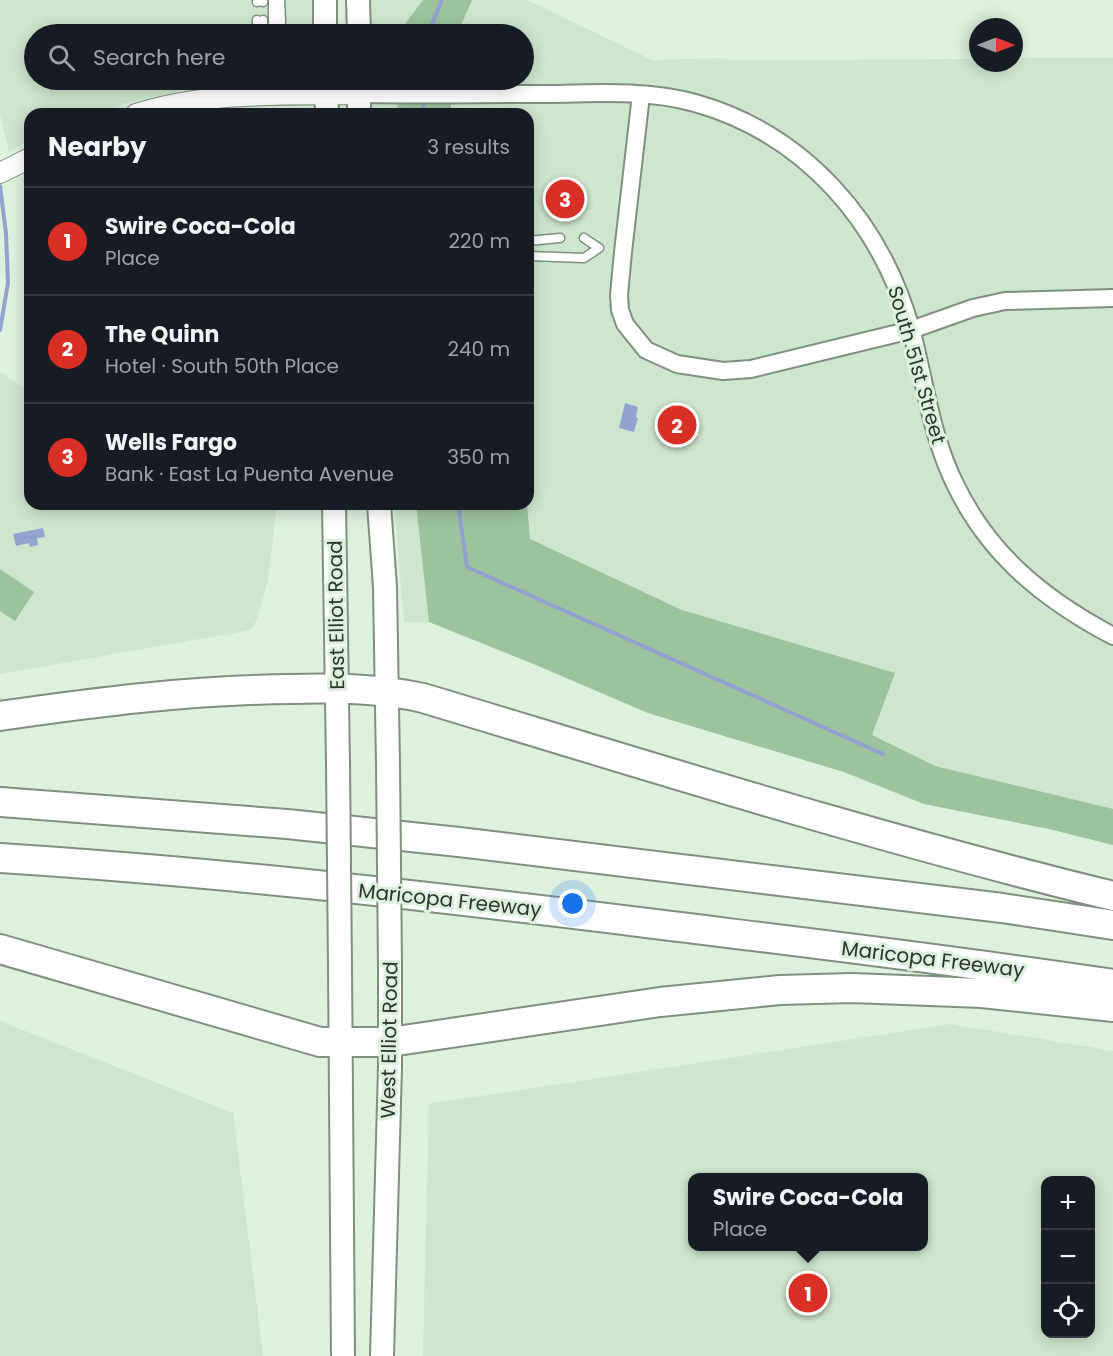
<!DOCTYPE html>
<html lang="en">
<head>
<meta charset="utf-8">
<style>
  :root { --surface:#171b24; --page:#20242c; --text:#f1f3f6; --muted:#9ea1a6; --line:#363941; --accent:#d93025 }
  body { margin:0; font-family:Poppins,sans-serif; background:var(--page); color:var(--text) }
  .controls { position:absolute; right:18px; bottom:18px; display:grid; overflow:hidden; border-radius:12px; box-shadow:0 3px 15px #0003 }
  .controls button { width:54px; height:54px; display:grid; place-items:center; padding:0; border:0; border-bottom:2px solid var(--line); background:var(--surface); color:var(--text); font:30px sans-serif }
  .compass { position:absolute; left:969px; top:18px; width:54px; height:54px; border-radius:50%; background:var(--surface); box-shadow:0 3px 15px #0003; rotate:90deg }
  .you { position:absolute; left:573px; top:904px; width:21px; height:21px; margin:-15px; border:4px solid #fff; border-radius:50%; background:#1a73e8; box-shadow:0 0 0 9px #1a73e833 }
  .badge { display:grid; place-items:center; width:39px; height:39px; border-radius:50%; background:var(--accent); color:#fff; font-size:20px; font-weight:700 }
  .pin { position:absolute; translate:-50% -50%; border:3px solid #fff; box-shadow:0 2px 6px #0006 }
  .popup { position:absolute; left:688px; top:1173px; width:240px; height:78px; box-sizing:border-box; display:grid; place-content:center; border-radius:12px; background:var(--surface); filter:drop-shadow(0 2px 4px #0005); font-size:20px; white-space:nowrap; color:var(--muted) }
  .popup b { font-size:22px; color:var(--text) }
  .popup::after { content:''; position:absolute; left:50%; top:100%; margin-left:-12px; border:12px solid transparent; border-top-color:var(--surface) }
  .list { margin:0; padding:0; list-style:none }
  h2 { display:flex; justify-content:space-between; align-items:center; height:78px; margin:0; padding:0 24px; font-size:26px }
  h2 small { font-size:20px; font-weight:400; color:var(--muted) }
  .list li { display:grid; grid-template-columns:39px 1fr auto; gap:18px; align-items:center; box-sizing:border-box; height:108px; padding:0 24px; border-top:2px solid var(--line) }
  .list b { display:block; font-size:22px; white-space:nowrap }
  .list p { margin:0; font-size:20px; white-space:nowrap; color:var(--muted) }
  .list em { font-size:20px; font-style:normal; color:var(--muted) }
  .icon { flex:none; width:33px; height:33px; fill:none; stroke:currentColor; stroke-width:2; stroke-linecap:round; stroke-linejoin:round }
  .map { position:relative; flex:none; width:1113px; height:1356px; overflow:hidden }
  .search { position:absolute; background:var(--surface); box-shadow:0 3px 15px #0003; left:24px; top:24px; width:510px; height:66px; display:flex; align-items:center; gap:15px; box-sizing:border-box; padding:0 21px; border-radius:33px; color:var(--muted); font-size:22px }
  .panel { position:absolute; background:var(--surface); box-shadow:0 3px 15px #0003; left:24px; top:108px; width:510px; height:402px; border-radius:18px }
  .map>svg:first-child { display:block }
  .built { fill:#cee6ce; fill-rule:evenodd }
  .green { fill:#9cc39d }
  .water { fill:#92a2cf }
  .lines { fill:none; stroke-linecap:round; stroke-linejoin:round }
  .stream { stroke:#92a2cf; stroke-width:4 }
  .service-casing { stroke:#7f907f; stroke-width:11 }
  .minor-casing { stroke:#7f907f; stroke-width:20 }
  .tertiary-casing { stroke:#7f907f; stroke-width:22 }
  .secondary-casing { stroke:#7f907f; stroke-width:26 }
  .motorway-casing { stroke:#7f907f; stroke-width:32 }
  .service { stroke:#fff; stroke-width:8 }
  .minor { stroke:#fff; stroke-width:16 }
  .tertiary { stroke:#fff; stroke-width:20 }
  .secondary { stroke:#fff; stroke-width:22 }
  .motorway { stroke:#fff; stroke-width:28 }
  .secondary-bridge-casing { stroke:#7f907f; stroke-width:26; stroke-linecap:butt }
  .secondary-bridge { stroke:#fff; stroke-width:22 }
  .labels { text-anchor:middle; stroke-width:6; stroke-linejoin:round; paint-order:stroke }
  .street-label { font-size:20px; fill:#2e352e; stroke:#def0de }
</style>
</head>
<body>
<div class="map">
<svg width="1113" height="1356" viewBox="0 0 1113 1356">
  <rect width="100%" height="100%" fill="#def0de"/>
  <!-- built -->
  <path class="built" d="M 0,0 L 316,0 L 316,34 L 34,34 L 34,80 L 305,80 L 245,81 L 192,88 L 127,103 L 93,114 L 30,114 L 30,141 L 9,152 L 0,114 Z
    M 368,0 L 527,0 L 652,60 L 720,58 L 733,60 L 978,59 L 978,63 L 1014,63 L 1014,58 L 1113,58 L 1113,845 L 1049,829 L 924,804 L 844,772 L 648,713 L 536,665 L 429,622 L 404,623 L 394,504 L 528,504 L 528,114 L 370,114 L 369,80 L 524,80 L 524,34 L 368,34 Z
    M 0,372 L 30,392 L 30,504 L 277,504 L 268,580 L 257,619 L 251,630 L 0,674 Z
    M 0,1021 L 233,1113 L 263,1356 L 0,1356 Z
    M 951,1024 L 1113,1051 L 1113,1356 L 423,1356 L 429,1104 ZM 692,1178 L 924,1178 L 924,1246 L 692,1246 ZM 1090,1180 L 1090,1334 L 1046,1334 L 1046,1180 Z"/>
  <!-- green -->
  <path class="green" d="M 423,0 L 472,0 L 457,34 L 401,34 L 402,28 Z
    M 399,80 L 451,80 L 451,114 L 397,114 Z
    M 416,504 L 527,504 L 530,539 L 682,610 L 895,673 L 872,735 L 935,766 L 1113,809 L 1113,845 L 1049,829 L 924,804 L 844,772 L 648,713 L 536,665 L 429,622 Z
    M 0,569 L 34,592 L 15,621 L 0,611 Z"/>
  <!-- water -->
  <path class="water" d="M 625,403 L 638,407 L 636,417 L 638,418 L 634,432 L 619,428 Z
    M 43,528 L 45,537 L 37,538 L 38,545 L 30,547 L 29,543 L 16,546 L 13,534 Z"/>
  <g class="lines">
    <!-- stream -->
    <path class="stream" d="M 428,34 L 442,0
      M 422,80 L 422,91
      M 423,98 L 424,114
      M 0,186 L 6,233 L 8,283 L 0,330
      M 458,504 L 467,567 L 883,754"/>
    <defs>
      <path id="service" d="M 257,0 L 257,2
        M 263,0 L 263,2
        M 257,20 L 257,34
        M 263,20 L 263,34
        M 269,34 L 273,23 L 273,0
        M 276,34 L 281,22 L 280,0
        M 528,241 L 560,238
        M 528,256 L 584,258 L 599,248 L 584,238"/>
      <path id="minor" d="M 359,94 C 422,95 485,94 549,94 C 597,93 648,90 695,103 C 805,134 881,222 911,329 C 925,381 931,437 956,486 C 990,556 1045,600 1113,636
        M 641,95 L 623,252 L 619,295 L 620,310 L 625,324 L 646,350 L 677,364 L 723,371 L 751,369 L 911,330 L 973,308 L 1005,301 L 1113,298"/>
      <path id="tertiary" d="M 136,114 C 208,91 284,95 359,94
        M 0,173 L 30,158"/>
      <path id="secondary" d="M 325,0 L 325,34
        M 358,0 L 359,34
        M 326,80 L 327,114
        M 359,80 L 359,114
        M 334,504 L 338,764
        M 379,504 L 385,587 L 388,764
        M 340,967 L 343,1356
        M 382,1356 L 390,1067 L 390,966"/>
      <path id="motorway" d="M 0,716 C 96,702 193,690 291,689 C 335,688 379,688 423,698 C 652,767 880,839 1113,896
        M 0,802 L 287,824 L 459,842 L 1002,908 L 1113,925
        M 0,858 C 219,872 438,897 655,924 C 808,943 961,961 1113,984
        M 0,949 L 320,1042 L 390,1042 L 660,1002 L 780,990 L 852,988 L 982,993 L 1113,1007"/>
    </defs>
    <!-- service casing -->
    <use href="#service" class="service-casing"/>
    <!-- minor casing -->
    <use href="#minor" class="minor-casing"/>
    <!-- tertiary casing -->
    <use href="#tertiary" class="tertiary-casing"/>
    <!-- secondary casing -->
    <use href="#secondary" class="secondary-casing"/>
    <!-- motorway casing -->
    <use href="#motorway" class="motorway-casing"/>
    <!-- service -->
    <use href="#service" class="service"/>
    <!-- minor -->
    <use href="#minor" class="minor"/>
    <!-- tertiary -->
    <use href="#tertiary" class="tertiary"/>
    <!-- secondary -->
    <use href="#secondary" class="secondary"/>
    <!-- motorway -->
    <use href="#motorway" class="motorway"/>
    <defs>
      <path id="secondary-bridge" d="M 338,764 L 340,967
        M 388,764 L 390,966"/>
    </defs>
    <!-- secondary-bridge casing -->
    <use href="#secondary-bridge" class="secondary-bridge-casing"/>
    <!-- secondary-bridge -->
    <use href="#secondary-bridge" class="secondary-bridge"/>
  </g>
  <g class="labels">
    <!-- street labels -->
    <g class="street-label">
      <text transform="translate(917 365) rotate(74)" y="7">South 51st Street</text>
      <text transform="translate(336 615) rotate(-91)" y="7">East Elliot Road</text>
      <text transform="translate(450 900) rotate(6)" y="7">Maricopa Freeway</text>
      <text transform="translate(933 959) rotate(7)" y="7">Maricopa Freeway</text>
      <text transform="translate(389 1040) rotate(-89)" y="7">West Elliot Road</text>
    </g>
  </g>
</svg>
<div class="controls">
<button>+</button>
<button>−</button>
<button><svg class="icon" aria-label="locate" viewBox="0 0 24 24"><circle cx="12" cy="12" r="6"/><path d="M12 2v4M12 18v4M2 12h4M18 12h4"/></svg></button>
</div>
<svg class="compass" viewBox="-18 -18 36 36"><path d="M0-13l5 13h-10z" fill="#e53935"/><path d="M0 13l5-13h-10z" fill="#9ea1a6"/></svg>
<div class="you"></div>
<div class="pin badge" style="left:808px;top:1293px">1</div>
<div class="popup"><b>Swire Coca-Cola</b>Place</div>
<div class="pin badge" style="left:677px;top:425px">2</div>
<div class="pin badge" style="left:565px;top:199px">3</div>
<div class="search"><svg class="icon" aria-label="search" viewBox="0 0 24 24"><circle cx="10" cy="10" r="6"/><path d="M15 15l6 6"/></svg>Search here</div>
<section class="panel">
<h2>Nearby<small>3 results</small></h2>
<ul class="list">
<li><span class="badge">1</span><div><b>Swire Coca-Cola</b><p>Place</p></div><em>220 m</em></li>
<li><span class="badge">2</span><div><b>The Quinn</b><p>Hotel · South 50th Place</p></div><em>240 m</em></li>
<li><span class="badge">3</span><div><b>Wells Fargo</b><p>Bank · East La Puenta Avenue</p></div><em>350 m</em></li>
</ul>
</section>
</div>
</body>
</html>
